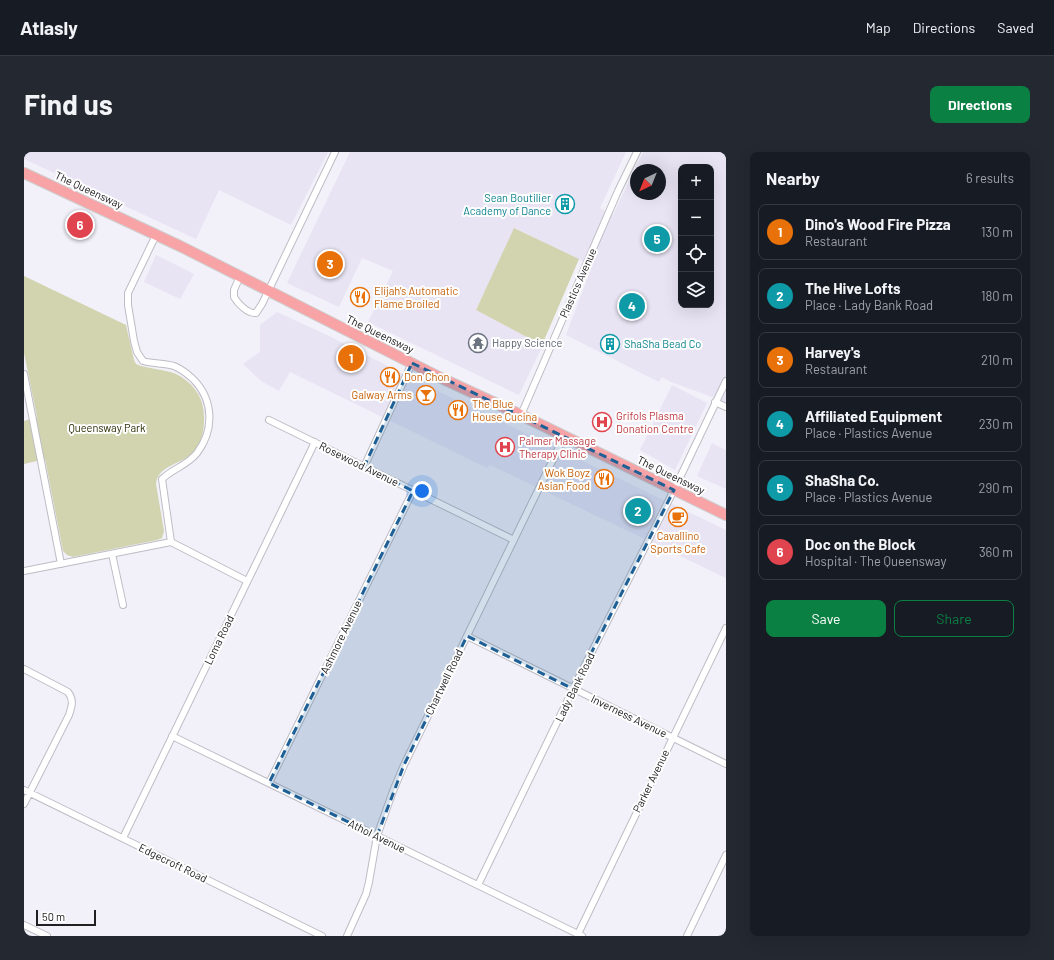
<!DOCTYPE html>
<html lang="en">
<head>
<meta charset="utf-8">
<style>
  :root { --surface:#171b24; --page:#242831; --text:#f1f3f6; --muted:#9ea1a6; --line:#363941; --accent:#0b8043 }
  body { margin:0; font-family:Barlow,sans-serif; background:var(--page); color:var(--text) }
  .controls { position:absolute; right:12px; top:12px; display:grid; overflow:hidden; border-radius:8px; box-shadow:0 4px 16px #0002 }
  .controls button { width:36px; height:36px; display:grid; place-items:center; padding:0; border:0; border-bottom:1px solid var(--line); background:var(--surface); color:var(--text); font:20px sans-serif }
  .compass { position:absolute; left:606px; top:12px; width:36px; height:36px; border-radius:50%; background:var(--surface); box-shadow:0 4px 16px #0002; rotate:223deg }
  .scale { position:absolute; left:12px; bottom:10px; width:60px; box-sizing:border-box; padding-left:4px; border:2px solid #202023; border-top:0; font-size:11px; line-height:14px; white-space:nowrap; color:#202023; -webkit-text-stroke:3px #fefefe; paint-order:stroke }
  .you { position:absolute; left:398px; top:339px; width:14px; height:14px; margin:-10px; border:3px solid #fff; border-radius:50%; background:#1a73e8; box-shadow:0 0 0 6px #1a73e833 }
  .badge { display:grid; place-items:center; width:26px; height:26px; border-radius:50%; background:var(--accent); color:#fff; font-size:13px; font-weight:700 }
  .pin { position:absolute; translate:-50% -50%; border:2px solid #fff; box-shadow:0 1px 4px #0006 }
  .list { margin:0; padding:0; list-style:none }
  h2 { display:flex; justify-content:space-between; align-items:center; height:52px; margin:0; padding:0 16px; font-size:17px }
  h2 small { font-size:13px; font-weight:400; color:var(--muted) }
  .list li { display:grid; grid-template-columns:26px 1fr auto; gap:12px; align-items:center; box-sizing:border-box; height:56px; margin:0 8px 8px; padding:0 8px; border:1px solid var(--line); border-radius:8px }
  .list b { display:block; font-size:15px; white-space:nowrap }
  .list p { margin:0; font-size:13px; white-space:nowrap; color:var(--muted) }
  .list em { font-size:13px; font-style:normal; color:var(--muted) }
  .actions { display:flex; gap:8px; padding:12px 16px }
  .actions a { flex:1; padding:9px 0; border:1px solid var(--accent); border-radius:8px; text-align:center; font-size:14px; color:var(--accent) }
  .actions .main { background:var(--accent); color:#fff }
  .icon { flex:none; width:22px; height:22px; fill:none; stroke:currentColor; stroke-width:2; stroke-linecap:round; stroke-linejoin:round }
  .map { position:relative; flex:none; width:702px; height:784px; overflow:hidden; border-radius:8px }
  header { display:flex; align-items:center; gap:24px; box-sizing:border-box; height:56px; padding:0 20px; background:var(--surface); border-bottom:1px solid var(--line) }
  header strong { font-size:19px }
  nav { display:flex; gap:22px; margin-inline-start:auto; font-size:14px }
  .intro { display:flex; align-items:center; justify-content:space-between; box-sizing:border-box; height:96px; padding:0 24px }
  h1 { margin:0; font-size:28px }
  .button { padding:10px 18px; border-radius:8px; background:var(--accent); color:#fff; font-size:14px; font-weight:700 }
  main { display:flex; gap:24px; padding:0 24px }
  aside { flex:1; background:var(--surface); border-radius:8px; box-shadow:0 4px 16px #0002 }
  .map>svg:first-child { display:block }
  .built { fill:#e8e4f4; fill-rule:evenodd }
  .green { fill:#d1d4ae }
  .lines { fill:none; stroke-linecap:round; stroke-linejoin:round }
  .street-casing { stroke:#bebcc4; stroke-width:8 }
  .primary-casing { stroke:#cececf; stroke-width:12 }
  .street { stroke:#fff; stroke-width:6 }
  .primary { stroke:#f8a3a6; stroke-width:10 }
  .marked { fill:#1e5f95; fill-opacity:0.2; stroke:#1e5f95; stroke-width:3; stroke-dasharray:8 5; stroke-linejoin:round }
  .labels { text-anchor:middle; stroke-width:4; stroke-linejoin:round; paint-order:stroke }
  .street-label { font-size:11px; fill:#202023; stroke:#fefefe }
  .culture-label { font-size:11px; fill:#0d838f; stroke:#fefefe; text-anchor:end }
  .food-label { font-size:11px; fill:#c56008; stroke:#fefefe; text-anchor:start }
  .worship-label { font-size:11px; fill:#5b616d; stroke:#fefefe; text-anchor:start }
  .health-label { font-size:11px; fill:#be3a42; stroke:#fefefe; text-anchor:start }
  .park-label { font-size:11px; fill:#2b2c05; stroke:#fefefe }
</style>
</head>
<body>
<header>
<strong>Atlasly</strong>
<nav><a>Map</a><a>Directions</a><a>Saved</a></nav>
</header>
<div class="intro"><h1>Find us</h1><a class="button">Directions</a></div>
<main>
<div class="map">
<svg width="702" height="784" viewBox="0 0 702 784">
  <rect width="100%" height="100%" fill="#f2f0f8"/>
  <!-- built -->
  <path class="built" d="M 0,0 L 304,0 L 267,73 L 195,38 L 172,87 L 0,7 Z
    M 326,0 L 602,0 L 576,56 L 589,63 L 619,0 L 702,0 L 702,250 L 647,230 L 638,225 L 635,230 L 542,183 L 568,114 L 491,76 L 452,158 L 519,193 L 495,243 L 344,170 L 369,119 L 338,106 L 315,155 L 263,131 ZM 657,15 L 687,15 L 687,153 L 657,153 ZM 612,18 L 636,18 L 636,42 L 612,42 Z
    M 132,103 L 170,122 L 156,147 L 120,130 Z
    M 253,160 L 305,184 L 393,229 L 702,378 L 702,426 L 466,313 L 463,316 L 266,220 L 255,239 L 237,229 L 219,212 L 236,200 L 236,173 Z
    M 648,233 L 683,251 L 651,318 L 616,298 Z
    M 688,291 L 702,298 L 702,337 L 673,324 Z"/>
  <!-- green -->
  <path class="green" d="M 490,76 L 555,107 L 518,193 L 452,158 Z
    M 0,124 L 102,173 L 110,208 L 112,212 L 117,214 C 128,217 146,218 156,224 C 177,237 183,256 179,279 C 178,288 173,298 166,303 C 154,313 134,314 132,332 L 140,379 L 138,386 L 133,388 L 49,405 L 43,403 L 39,399 L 21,307 L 0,312 L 0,269 L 13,265 L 0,201 Z"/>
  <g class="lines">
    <defs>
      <path id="street" d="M 132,83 L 104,141 L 104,153 L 110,189 L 113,200 L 119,209 C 129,212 140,211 150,214 C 157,217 164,222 170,228 C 190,249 190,279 173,301 C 164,313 148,317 138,327 L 147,390
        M 216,124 L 210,138 L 210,145 C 214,152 224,162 232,161 L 238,152 L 311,0
        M 0,222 L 37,412
        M 691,250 L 702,255
        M 497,263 L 594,39 L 613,0
        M 245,268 L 490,388
        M 340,315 L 388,211
        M 88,402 L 99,453
        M 0,419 L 147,390 L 223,429
        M 443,484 L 702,612
        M 0,517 L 44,540 C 50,548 48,554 45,563 L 0,652
        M 148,584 L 558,784
        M 245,631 L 389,339
        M 0,638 L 298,784
        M 99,686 L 291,290
        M 454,733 L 554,527 L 650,338 L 702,229
        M 0,773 L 23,784
        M 554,782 L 702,476
        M 323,784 L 342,742 L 345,730 L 353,684 L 369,639 L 380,613 L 540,285
        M 663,784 L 702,703"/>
      <path id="primary" d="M 0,21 L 158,95 L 417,226 L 497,263 L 702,363"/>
    </defs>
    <!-- street casing -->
    <use href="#street" class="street-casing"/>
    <!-- primary casing -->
    <use href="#primary" class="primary-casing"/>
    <!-- street -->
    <use href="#street" class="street"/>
    <!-- primary -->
    <use href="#primary" class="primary"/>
  </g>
  <!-- marked area -->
  <path class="marked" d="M 388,211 L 650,338 L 549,537 L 443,484 L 380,613 L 353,684 L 245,631 L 389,339 L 340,315 Z"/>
  <!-- icons -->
  <defs>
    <symbol id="building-ring" viewBox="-11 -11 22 22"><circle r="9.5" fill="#fefefe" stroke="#0f9aa8" stroke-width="1.5"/><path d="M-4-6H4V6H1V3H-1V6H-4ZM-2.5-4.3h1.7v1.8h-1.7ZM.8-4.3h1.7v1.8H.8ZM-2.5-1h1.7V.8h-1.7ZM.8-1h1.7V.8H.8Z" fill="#0f9aa8"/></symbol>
    <symbol id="restaurant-ring" viewBox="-11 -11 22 22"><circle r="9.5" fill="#fefefe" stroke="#e8710a" stroke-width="1.5"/><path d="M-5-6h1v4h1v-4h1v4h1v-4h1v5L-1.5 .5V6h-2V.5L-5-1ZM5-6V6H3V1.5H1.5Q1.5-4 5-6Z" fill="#e8710a"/></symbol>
    <symbol id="temple-ring" viewBox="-11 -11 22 22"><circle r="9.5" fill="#fefefe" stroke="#6b7280" stroke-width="1.5"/><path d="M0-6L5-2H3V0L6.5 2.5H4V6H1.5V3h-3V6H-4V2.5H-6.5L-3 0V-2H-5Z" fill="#6b7280"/></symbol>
    <symbol id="bar-ring" viewBox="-11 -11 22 22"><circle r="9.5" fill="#fefefe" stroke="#e8710a" stroke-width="1.5"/><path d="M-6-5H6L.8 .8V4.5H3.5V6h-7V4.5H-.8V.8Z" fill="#e8710a"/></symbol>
    <symbol id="hospital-ring" viewBox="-11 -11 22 22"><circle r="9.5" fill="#fefefe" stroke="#e0444e" stroke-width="1.5"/><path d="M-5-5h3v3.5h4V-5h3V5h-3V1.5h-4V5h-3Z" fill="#e0444e"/></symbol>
    <symbol id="cafe-ring" viewBox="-11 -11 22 22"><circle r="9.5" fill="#fefefe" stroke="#e8710a" stroke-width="1.5"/><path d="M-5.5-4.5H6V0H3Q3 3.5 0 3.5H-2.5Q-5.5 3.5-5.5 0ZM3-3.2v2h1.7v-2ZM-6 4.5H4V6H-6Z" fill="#e8710a"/></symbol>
  </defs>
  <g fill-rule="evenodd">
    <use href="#building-ring" x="530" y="41" width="22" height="22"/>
    <use href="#restaurant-ring" x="325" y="134" width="22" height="22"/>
    <use href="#temple-ring" x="443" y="180" width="22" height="22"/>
    <use href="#building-ring" x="575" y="181" width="22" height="22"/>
    <use href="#restaurant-ring" x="355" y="214" width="22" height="22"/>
    <use href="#bar-ring" x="391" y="232" width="22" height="22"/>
    <use href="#restaurant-ring" x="423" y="247" width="22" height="22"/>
    <use href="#hospital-ring" x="567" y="259" width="22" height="22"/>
    <use href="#hospital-ring" x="470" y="284" width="22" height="22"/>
    <use href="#restaurant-ring" x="569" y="316" width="22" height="22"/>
    <use href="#cafe-ring" x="643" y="354" width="22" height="22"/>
  </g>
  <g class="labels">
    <!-- street labels -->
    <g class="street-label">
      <text transform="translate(65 38) rotate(25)" y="4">The Queensway</text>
      <text transform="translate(554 131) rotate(-66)" y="4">Plastics Avenue</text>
      <text transform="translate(356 182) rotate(26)" y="4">The Queensway</text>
      <text transform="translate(335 312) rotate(26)" y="4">Rosewood Avenue</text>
      <text transform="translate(647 323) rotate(26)" y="4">The Queensway</text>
      <text transform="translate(317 485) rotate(-64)" y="4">Ashmore Avenue</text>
      <text transform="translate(195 488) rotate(-64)" y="4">Loma Road</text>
      <text transform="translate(420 530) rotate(-64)" y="4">Chartwell Road</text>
      <text transform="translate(551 535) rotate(-64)" y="4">Lady Bank Road</text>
      <text transform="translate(605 564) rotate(26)" y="4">Inverness Avenue</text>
      <text transform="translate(627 629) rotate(-64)" y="4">Parker Avenue</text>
      <text transform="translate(353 684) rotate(26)" y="4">Athol Avenue</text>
      <text transform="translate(149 711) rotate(26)" y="4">Edgecroft Road</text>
    </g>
    <!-- culture labels -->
    <g class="culture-label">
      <text x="527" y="50">Sean Boutilier<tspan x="527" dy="13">Academy of Dance</tspan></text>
      <text x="600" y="196" text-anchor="start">ShaSha Bead Co</text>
    </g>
    <!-- food labels -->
    <g class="food-label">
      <text x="350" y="143">Elijah's Automatic<tspan x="350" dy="13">Flame Broiled</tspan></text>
      <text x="380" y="229">Don Chon</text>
      <text x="388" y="247" text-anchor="end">Galway Arms</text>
      <text x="448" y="256">The Blue<tspan x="448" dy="13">House Cucina</tspan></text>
      <text x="566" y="325" text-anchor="end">Wok Boyz<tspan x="566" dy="13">Asian Food</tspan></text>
      <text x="654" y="388" text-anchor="middle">Cavallino<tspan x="654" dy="13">Sports Cafe</tspan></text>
    </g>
    <!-- worship labels -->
    <g class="worship-label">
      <text x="468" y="195">Happy Science</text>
    </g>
    <!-- health labels -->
    <g class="health-label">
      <text x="592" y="268">Grifols Plasma<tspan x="592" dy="13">Donation Centre</tspan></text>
      <text x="495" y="293">Palmer Massage<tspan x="495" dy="13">Therapy Clinic</tspan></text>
    </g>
    <!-- park labels -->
    <g class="park-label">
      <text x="83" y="280">Queensway Park</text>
    </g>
  </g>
</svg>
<div class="controls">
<button>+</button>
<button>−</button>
<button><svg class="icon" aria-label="locate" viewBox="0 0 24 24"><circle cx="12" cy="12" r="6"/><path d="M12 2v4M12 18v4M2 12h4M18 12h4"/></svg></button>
<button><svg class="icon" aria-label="layers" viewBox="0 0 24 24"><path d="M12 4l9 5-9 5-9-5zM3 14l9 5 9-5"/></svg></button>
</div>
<svg class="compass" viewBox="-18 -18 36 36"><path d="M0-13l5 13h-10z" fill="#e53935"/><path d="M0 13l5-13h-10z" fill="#9ea1a6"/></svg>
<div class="scale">50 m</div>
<div class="you"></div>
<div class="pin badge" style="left:327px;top:206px;background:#e8710a">1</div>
<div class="pin badge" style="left:614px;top:359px;background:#0f9aa8">2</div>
<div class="pin badge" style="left:306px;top:112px;background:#e8710a">3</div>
<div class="pin badge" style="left:608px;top:154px;background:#0f9aa8">4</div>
<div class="pin badge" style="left:633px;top:87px;background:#0f9aa8">5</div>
<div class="pin badge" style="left:56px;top:73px;background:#e0444e">6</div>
</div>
<aside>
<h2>Nearby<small>6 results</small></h2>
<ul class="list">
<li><span class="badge" style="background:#e8710a">1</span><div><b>Dino's Wood Fire Pizza</b><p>Restaurant</p></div><em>130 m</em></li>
<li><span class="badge" style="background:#0f9aa8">2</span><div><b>The Hive Lofts</b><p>Place · Lady Bank Road</p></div><em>180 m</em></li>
<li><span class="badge" style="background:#e8710a">3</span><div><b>Harvey's</b><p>Restaurant</p></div><em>210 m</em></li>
<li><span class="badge" style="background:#0f9aa8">4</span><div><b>Affiliated Equipment</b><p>Place · Plastics Avenue</p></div><em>230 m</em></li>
<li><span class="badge" style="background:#0f9aa8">5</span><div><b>ShaSha Co.</b><p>Place · Plastics Avenue</p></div><em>290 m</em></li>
<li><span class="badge" style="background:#e0444e">6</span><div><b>Doc on the Block</b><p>Hospital · The Queensway</p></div><em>360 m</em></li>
</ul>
<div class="actions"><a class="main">Save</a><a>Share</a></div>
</aside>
</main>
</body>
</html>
